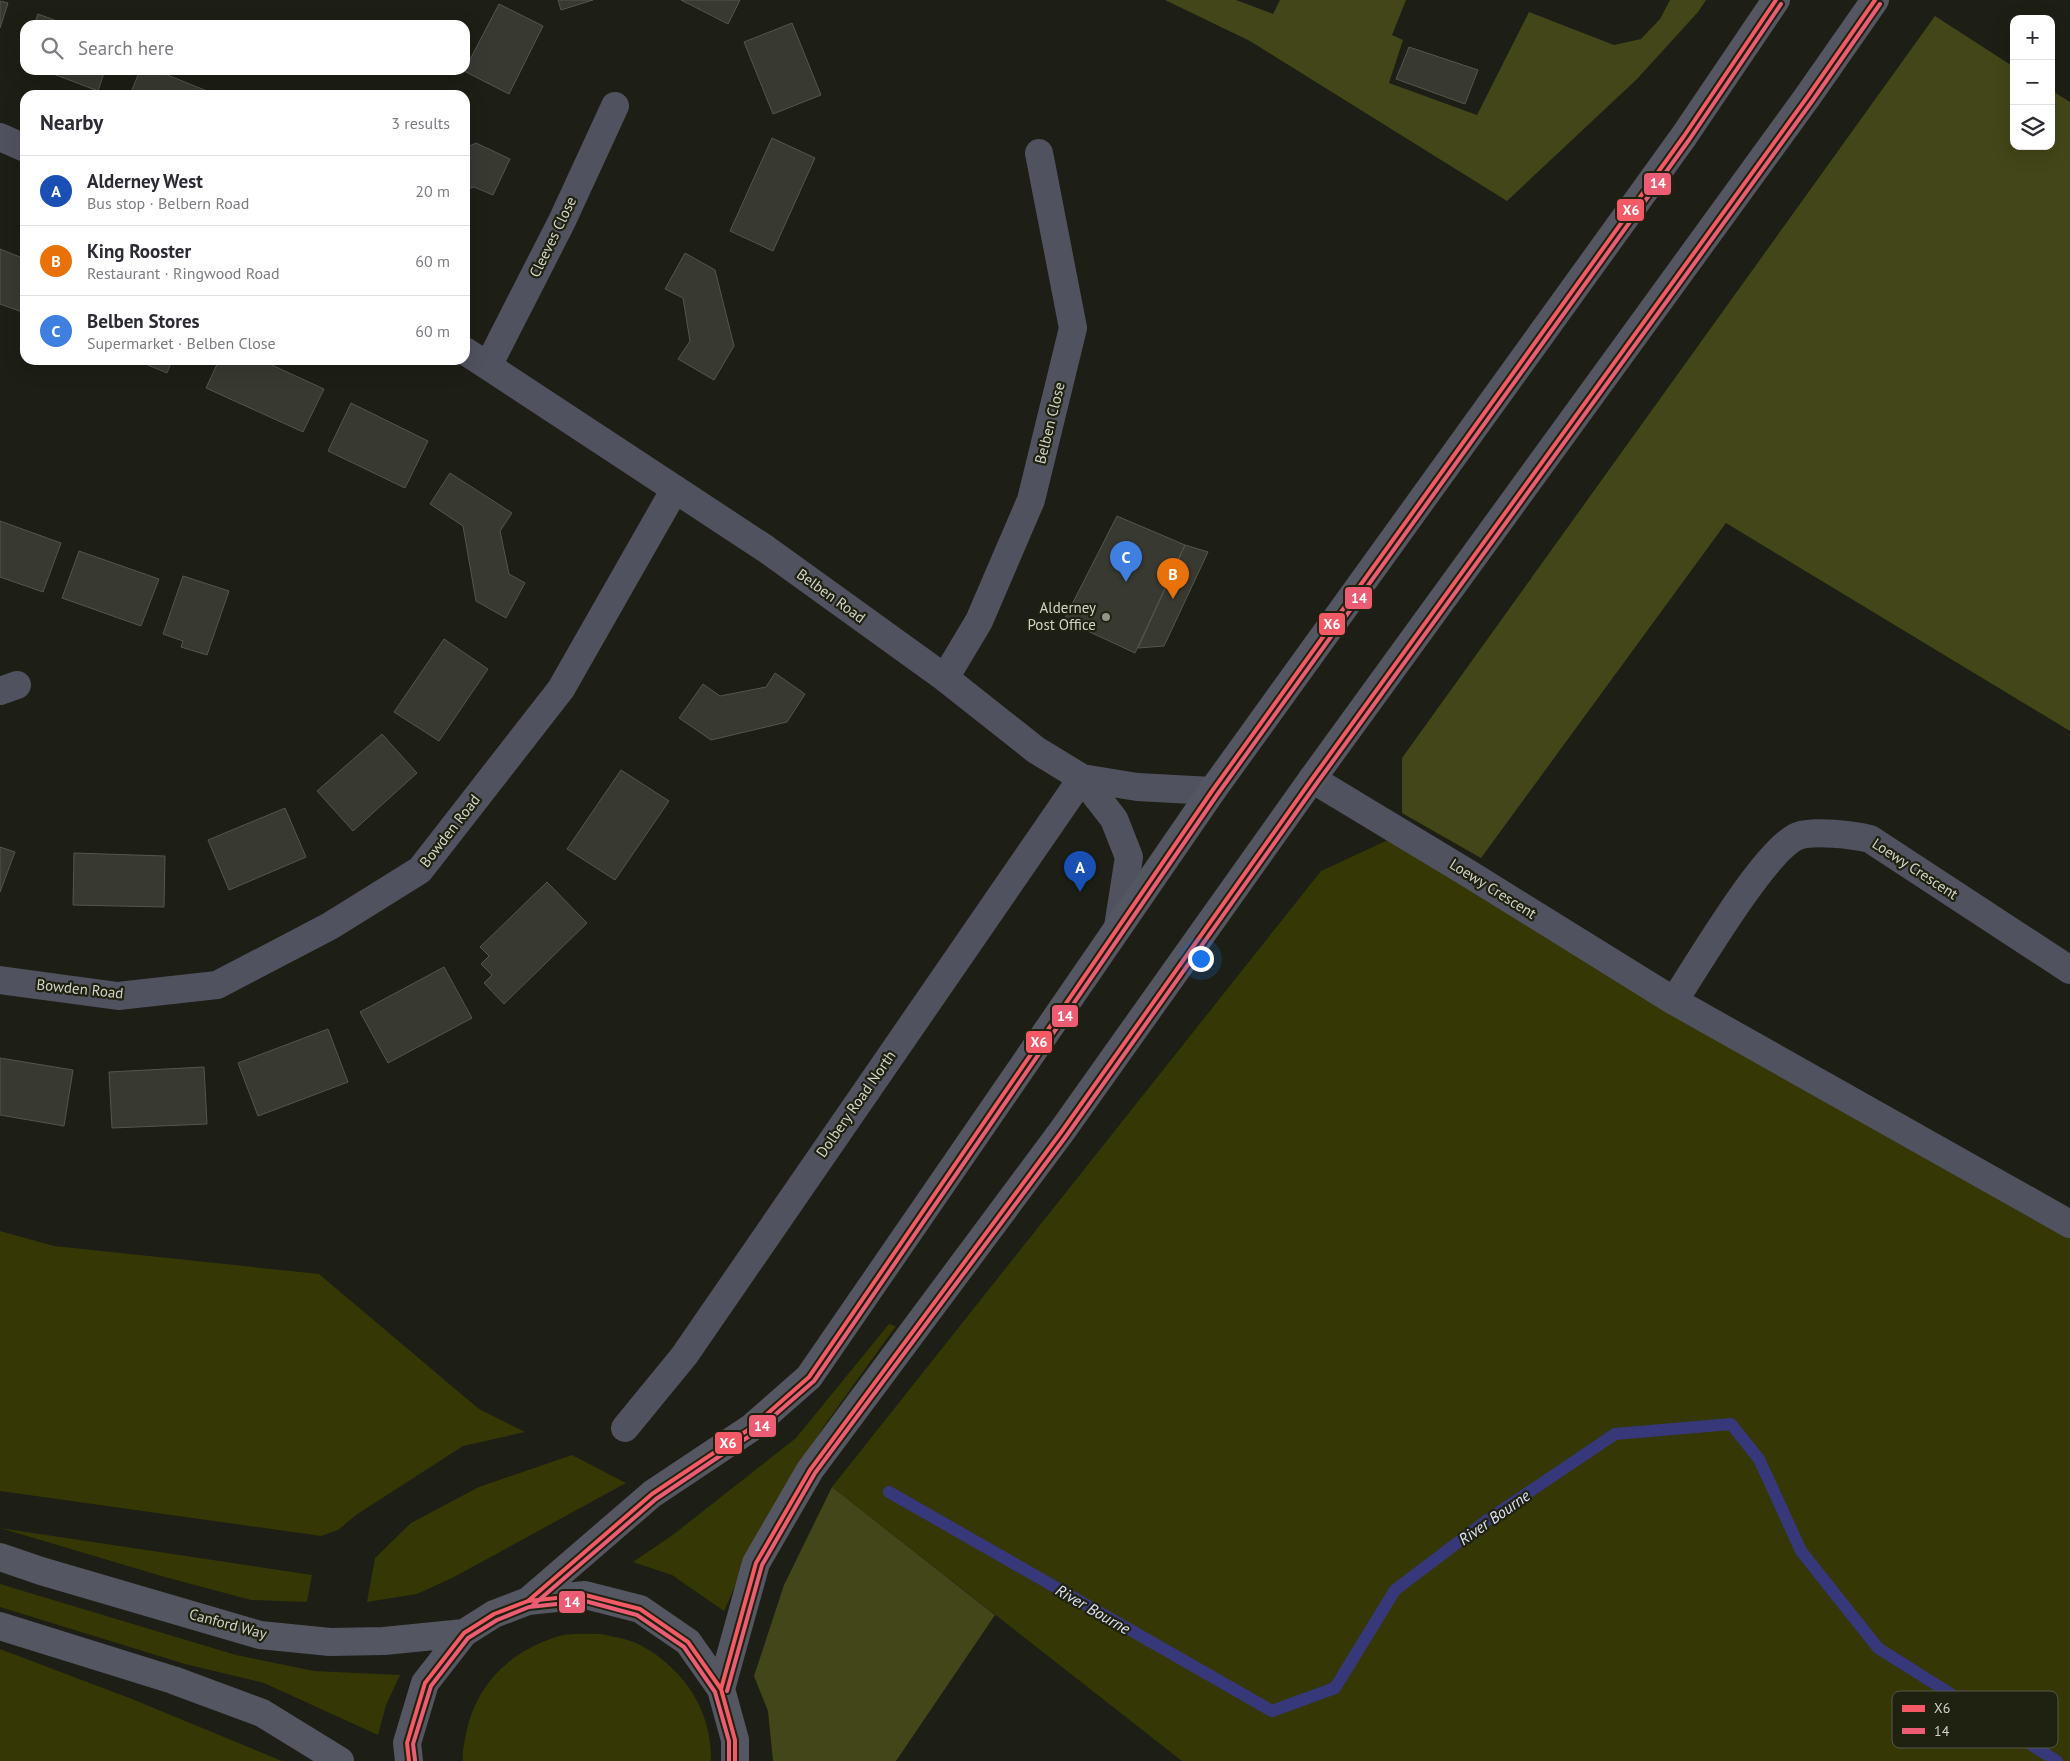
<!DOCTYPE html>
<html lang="en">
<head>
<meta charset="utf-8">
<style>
  :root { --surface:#fff; --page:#f7f7f7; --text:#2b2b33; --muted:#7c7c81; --line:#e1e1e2; --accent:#db2777 }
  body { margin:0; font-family:"PT Sans",sans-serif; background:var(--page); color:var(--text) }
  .controls { position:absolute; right:15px; top:15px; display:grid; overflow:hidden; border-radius:10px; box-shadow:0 5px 20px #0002 }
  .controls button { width:45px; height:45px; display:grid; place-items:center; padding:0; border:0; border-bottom:1px solid var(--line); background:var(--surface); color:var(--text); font:25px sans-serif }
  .you { position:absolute; left:1200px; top:958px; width:18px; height:18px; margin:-12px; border:4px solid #fff; border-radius:50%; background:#1a73e8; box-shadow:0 0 0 8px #1a73e833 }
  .badge { display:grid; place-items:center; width:32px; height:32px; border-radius:50%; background:var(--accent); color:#fff; font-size:16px; font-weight:700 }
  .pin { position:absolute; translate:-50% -41px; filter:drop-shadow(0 1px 2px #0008) }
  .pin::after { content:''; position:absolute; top:26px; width:18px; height:15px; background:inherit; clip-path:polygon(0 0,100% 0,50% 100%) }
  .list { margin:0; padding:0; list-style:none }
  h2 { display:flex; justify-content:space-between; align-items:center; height:65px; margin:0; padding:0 20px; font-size:21px }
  h2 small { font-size:16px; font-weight:400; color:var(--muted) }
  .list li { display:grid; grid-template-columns:32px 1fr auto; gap:15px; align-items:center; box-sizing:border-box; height:70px; padding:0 20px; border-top:1px solid var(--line) }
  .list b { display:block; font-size:19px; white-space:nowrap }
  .list p { margin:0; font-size:16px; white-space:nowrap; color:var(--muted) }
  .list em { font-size:16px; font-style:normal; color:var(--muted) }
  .icon { flex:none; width:28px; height:28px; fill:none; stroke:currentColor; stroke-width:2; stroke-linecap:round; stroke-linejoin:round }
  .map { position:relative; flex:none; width:2070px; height:1761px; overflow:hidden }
  .search { position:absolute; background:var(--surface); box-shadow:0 5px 20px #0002; left:20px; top:20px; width:450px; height:55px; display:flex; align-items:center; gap:12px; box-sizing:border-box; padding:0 18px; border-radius:15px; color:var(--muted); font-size:19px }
  .panel { position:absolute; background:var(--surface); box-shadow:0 5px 20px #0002; left:20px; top:90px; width:450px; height:275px; border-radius:15px }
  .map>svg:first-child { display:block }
  .green { fill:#353705 }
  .forest { fill:#434618 }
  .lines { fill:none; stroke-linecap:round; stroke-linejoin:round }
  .stream { stroke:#36387a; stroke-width:12 }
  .building { fill:#383931; stroke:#54554e }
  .minor { stroke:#51525f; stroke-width:28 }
  .highway { stroke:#545662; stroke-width:28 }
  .bus-1-casing { stroke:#202211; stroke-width:8 }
  .bus-2-casing { stroke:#202211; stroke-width:8 }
  .bus-1 { stroke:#f45965; stroke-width:4 }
  .bus-2 { stroke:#ec5c74; stroke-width:4 }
  .poi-dot { fill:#93948a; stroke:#202211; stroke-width:2 }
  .labels { text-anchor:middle; stroke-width:4.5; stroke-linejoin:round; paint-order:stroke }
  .street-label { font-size:15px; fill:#d2d4c9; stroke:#202211 }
  .poi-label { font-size:15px; fill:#d2d4c9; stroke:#202211; text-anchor:end }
  .water-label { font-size:16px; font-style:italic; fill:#dde0f6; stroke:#202211 }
  .key { fill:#202211; stroke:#555748; stroke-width:1 }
  .key-label { font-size:14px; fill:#d2d4c9 }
  .line-badge { stroke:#202211; stroke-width:2 }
  .badge-label { font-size:14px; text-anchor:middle; font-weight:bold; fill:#fff }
</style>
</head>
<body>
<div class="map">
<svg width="2070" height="1761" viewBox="0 0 2070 1761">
  <rect width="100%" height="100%" fill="#1d1e15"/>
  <!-- green -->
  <path class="green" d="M 1401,834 L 2070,1225 L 2070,1761 L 1182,1761 L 832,1487 L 1321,871 Z
    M 0,1231 L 54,1246 L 319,1274 L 479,1409 L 525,1432 L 463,1446 L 356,1515 L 338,1530 L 321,1536 L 0,1491 Z
    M 889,1324 L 896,1326 L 824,1426 L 759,1532 L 724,1611 L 672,1575 L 633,1562 L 674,1534 L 796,1438 Z
    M 572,1455 L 626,1483 L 454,1577 L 417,1594 L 367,1602 L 375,1558 L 411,1523 L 479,1487 Z
    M 0,1528 L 312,1575 L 307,1602 L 251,1600 L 165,1577 Z
    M 0,1584 L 236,1655 L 314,1671 L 400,1675 L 386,1705 L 378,1735 L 264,1683 L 185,1664 L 0,1607 Z
    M 601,1634 C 614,1637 630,1639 642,1646 C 685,1670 712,1711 711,1761 L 463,1761 C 462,1752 464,1744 466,1734 C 476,1684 510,1651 559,1636 C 572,1633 588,1634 601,1634 Z
    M 0,1649 L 132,1699 L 282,1761 L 0,1761 Z"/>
  <!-- forest -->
  <path class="forest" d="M 1165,0 L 1236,0 L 1273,14 L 1280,0 L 1406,0 L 1392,35 L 1403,40 L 1389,83 L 1477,115 L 1529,12 L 1614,45 L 1641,39 L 1660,19 L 1670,0 L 1706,0 L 1698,12 L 1637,79 L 1507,201 L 1250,41 Z
    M 1935,16 L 2014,67 L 2014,146 L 2051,146 L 2051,90 L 2070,102 L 2070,731 L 1726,523 L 1481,858 L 1402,813 L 1402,758 Z
    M 832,1487 L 995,1615 L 896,1761 L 773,1761 L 768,1711 L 754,1676 L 784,1585 Z"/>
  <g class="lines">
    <!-- stream -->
    <path class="stream" d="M 889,1492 L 1272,1711 L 1335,1688 L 1395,1590 L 1486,1521 L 1615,1434 L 1731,1424 L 1759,1459 L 1801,1551 L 1878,1648 L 2057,1761"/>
  </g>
  <!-- building -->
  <path class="building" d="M 558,0 L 593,0 L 561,10 Z
    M 681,0 L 740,0 L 728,24 Z
    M 0,1 L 8,3 L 0,28 Z
    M 499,4 L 543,26 L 509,94 L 464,71 Z
    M 38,14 L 68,25 L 34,25 Z
    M 792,23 L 821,95 L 773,114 L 744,42 Z
    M 1409,47 L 1478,70 L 1465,104 L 1396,79 Z
    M 25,48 L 25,63 L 20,61 Z
    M 43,70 L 105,70 L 98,91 Z
    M 140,70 L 155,70 L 217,95 L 130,95 Z
    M 772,138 L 815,158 L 773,251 L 730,231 Z
    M 476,143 L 510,159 L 493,195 L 474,187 L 465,190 L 465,148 Z
    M 0,249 L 25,259 L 25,313 L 0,304 Z
    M 685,253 L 715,270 L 734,346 L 714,380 L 678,359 L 690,341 L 683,298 L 665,289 Z
    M 136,360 L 172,360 L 167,373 Z
    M 219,360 L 261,360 L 324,389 L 303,432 L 206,388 Z
    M 351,403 L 428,441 L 405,488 L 328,451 Z
    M 450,473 L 512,513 L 500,531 L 509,574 L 525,583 L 506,618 L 476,601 L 463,526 L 430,504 Z
    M 1117,516 L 1185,545 L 1135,653 L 1064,620 Z
    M 0,521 L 61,543 L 43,592 L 0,577 Z
    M 1185,545 L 1208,552 L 1164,646 L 1138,648 Z
    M 79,551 L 159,579 L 141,626 L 62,598 Z
    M 183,576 L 229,591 L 207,655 L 181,647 L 183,641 L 163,634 Z
    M 444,639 L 488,669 L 439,741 L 394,712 Z
    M 775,673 L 805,694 L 787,722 L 711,740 L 679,718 L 703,684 L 720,696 L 766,687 Z
    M 382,734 L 417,773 L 353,831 L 317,791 Z
    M 621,770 L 669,801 L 615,880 L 567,849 Z
    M 285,808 L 306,857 L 229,890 L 208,840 Z
    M 0,847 L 15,852 L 0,892 Z
    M 74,853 L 165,856 L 164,907 L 73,905 Z
    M 547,882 L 587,923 L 504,1004 L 484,983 L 492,975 L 481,964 L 489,956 L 480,947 Z
    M 444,967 L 472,1018 L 388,1063 L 360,1012 Z
    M 328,1029 L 348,1082 L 258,1116 L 238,1063 Z
    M 0,1058 L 73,1070 L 64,1126 L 0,1115 Z
    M 204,1067 L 207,1124 L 112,1128 L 109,1072 Z"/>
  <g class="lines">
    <!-- minor -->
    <path class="minor" d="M 0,137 L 25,148
      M 465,351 L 766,549 L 945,678 L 1036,750 L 1082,778 L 1137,787 L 1212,791
      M 488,366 L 562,221 L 615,106
      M 945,678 L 979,621 L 1031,500 L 1073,328 L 1039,153
      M 0,691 L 17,685
      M 1082,778 L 1114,819 L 1129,857 L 1118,927
      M 1312,779 L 1471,875 L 1674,1001 L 2070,1224
      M 0,980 L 118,996 L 217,985 L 330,926 L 420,870 L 561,689 L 675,489
      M 1674,1001 C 1696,968 1765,849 1798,836 C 1813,830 1854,835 1870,839 L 2070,970
      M 625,1428 L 684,1356 L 1082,778"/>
    <!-- highway -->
    <path class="highway" d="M 0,1557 L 41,1571 L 260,1635 L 330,1642 L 384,1641 L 464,1633
      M 528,1601 L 652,1494 L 751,1428 L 809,1377 L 1212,791 L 1684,136 L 1776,0
      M 0,1626 L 173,1680 L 262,1713 L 340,1761
      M 721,1689 L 756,1563 L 810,1470 L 1062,1131 L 1312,779 L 1808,96 L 1875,0
      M 409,1761 L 407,1743 L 425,1683 L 464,1633 L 494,1614 L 528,1601 L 585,1595 L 640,1609 L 688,1642 L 721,1689 L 735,1740 L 735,1761"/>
    <defs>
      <path id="bus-1" d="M 528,1601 L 652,1494 L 751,1428 L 809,1377 L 1212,791 L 1684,136 L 1776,0
        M 721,1689 L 756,1563 L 810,1470 L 1062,1131 L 1312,779 L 1808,96 L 1875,0
        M 409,1761 L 407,1743 L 425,1683 L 464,1633 L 494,1614 L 528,1601 L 585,1595 L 640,1609 L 688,1642 L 721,1689 L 735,1740 L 735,1761"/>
      <path id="bus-2" d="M 532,1606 L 656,1499 L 754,1433 L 814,1381 L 1217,795 L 1689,140 L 1781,4
        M 727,1691 L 762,1565 L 815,1473 L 1067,1135 L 1317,783 L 1813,100 L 1880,4
        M 415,1760 L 413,1744 L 431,1686 L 468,1638 L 497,1620 L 529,1607 L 585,1601 L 637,1615 L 684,1647 L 715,1692 L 729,1741 L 729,1761"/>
    </defs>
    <!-- bus-1 casing -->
    <use href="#bus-1" class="bus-1-casing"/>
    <!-- bus-2 casing -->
    <use href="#bus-2" class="bus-2-casing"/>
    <!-- bus-1 -->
    <use href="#bus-1" class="bus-1"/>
    <!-- bus-2 -->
    <use href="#bus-2" class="bus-2"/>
  </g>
  <!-- markers -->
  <circle class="poi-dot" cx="1106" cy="617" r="5"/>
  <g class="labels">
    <!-- street labels -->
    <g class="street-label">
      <text transform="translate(553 237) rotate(-64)" y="5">Cleeves Close</text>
      <text transform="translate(1050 423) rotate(-76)" y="5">Belben Close</text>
      <text transform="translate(831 596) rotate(36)" y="5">Belben Road</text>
      <text transform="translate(450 831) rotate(-52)" y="5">Bowden Road</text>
      <text transform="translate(1915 869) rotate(33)" y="5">Loewy Crescent</text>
      <text transform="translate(1493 889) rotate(32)" y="5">Loewy Crescent</text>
      <text transform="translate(80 989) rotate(6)" y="5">Bowden Road</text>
      <text transform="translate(856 1104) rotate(-55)" y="5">Dolbery Road North</text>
      <text transform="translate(228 1624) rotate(15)" y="5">Canford Way</text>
    </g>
    <!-- poi labels -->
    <g class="poi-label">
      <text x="1096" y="613">Alderney<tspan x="1096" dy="17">Post Office</tspan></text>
    </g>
    <!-- water labels -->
    <g class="water-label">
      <text transform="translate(1494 1517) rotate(-35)" y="6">River Bourne</text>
      <text transform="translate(1093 1609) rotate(30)" y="6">River Bourne</text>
    </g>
  </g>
  <!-- legend -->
  <rect x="1892" y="1691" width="166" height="57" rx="8" class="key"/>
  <rect x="1902" y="1705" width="23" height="7" fill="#f45965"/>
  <rect x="1902" y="1728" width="23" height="6" fill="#ec5c74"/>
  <g class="key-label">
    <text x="1934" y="1713">X6</text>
    <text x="1934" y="1736">14</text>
  </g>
  <g class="line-badge">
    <rect x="1643" y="172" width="29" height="24" rx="5" fill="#ec5c74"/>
    <rect x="1616" y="198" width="29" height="24" rx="5" fill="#f45965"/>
    <rect x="1344" y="586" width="29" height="24" rx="5" fill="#ec5c74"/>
    <rect x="1318" y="612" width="28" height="24" rx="5" fill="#f45965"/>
    <rect x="1051" y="1004" width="28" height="24" rx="5" fill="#ec5c74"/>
    <rect x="1025" y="1030" width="28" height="24" rx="5" fill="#f45965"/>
    <rect x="748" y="1414" width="29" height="24" rx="5" fill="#ec5c74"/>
    <rect x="714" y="1431" width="29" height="24" rx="5" fill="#f45965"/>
    <rect x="558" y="1590" width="28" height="24" rx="5" fill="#ec5c74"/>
  </g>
  <g class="badge-label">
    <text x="1658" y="188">14</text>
    <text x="1631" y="215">X6</text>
    <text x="1359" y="603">14</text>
    <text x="1332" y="629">X6</text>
    <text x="1065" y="1021">14</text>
    <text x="1039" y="1047">X6</text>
    <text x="762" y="1431">14</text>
    <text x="728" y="1448">X6</text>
    <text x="572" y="1607">14</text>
  </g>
</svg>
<div class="controls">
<button>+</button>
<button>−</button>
<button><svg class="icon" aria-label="layers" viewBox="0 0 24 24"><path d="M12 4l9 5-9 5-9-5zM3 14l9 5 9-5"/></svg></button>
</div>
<div class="you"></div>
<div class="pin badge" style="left:1080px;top:892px;background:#1a4fb4">A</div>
<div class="pin badge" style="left:1173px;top:599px;background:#e8710a">B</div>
<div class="pin badge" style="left:1126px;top:582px;background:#3f7fe0">C</div>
<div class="search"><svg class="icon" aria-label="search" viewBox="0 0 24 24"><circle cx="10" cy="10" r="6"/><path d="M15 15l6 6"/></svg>Search here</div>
<section class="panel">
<h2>Nearby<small>3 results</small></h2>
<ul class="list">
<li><span class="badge" style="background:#1a4fb4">A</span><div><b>Alderney West</b><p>Bus stop · Belbern Road</p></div><em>20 m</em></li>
<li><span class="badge" style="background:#e8710a">B</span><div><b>King Rooster</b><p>Restaurant · Ringwood Road</p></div><em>60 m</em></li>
<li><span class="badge" style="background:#3f7fe0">C</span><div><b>Belben Stores</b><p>Supermarket · Belben Close</p></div><em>60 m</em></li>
</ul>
</section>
</div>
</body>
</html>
